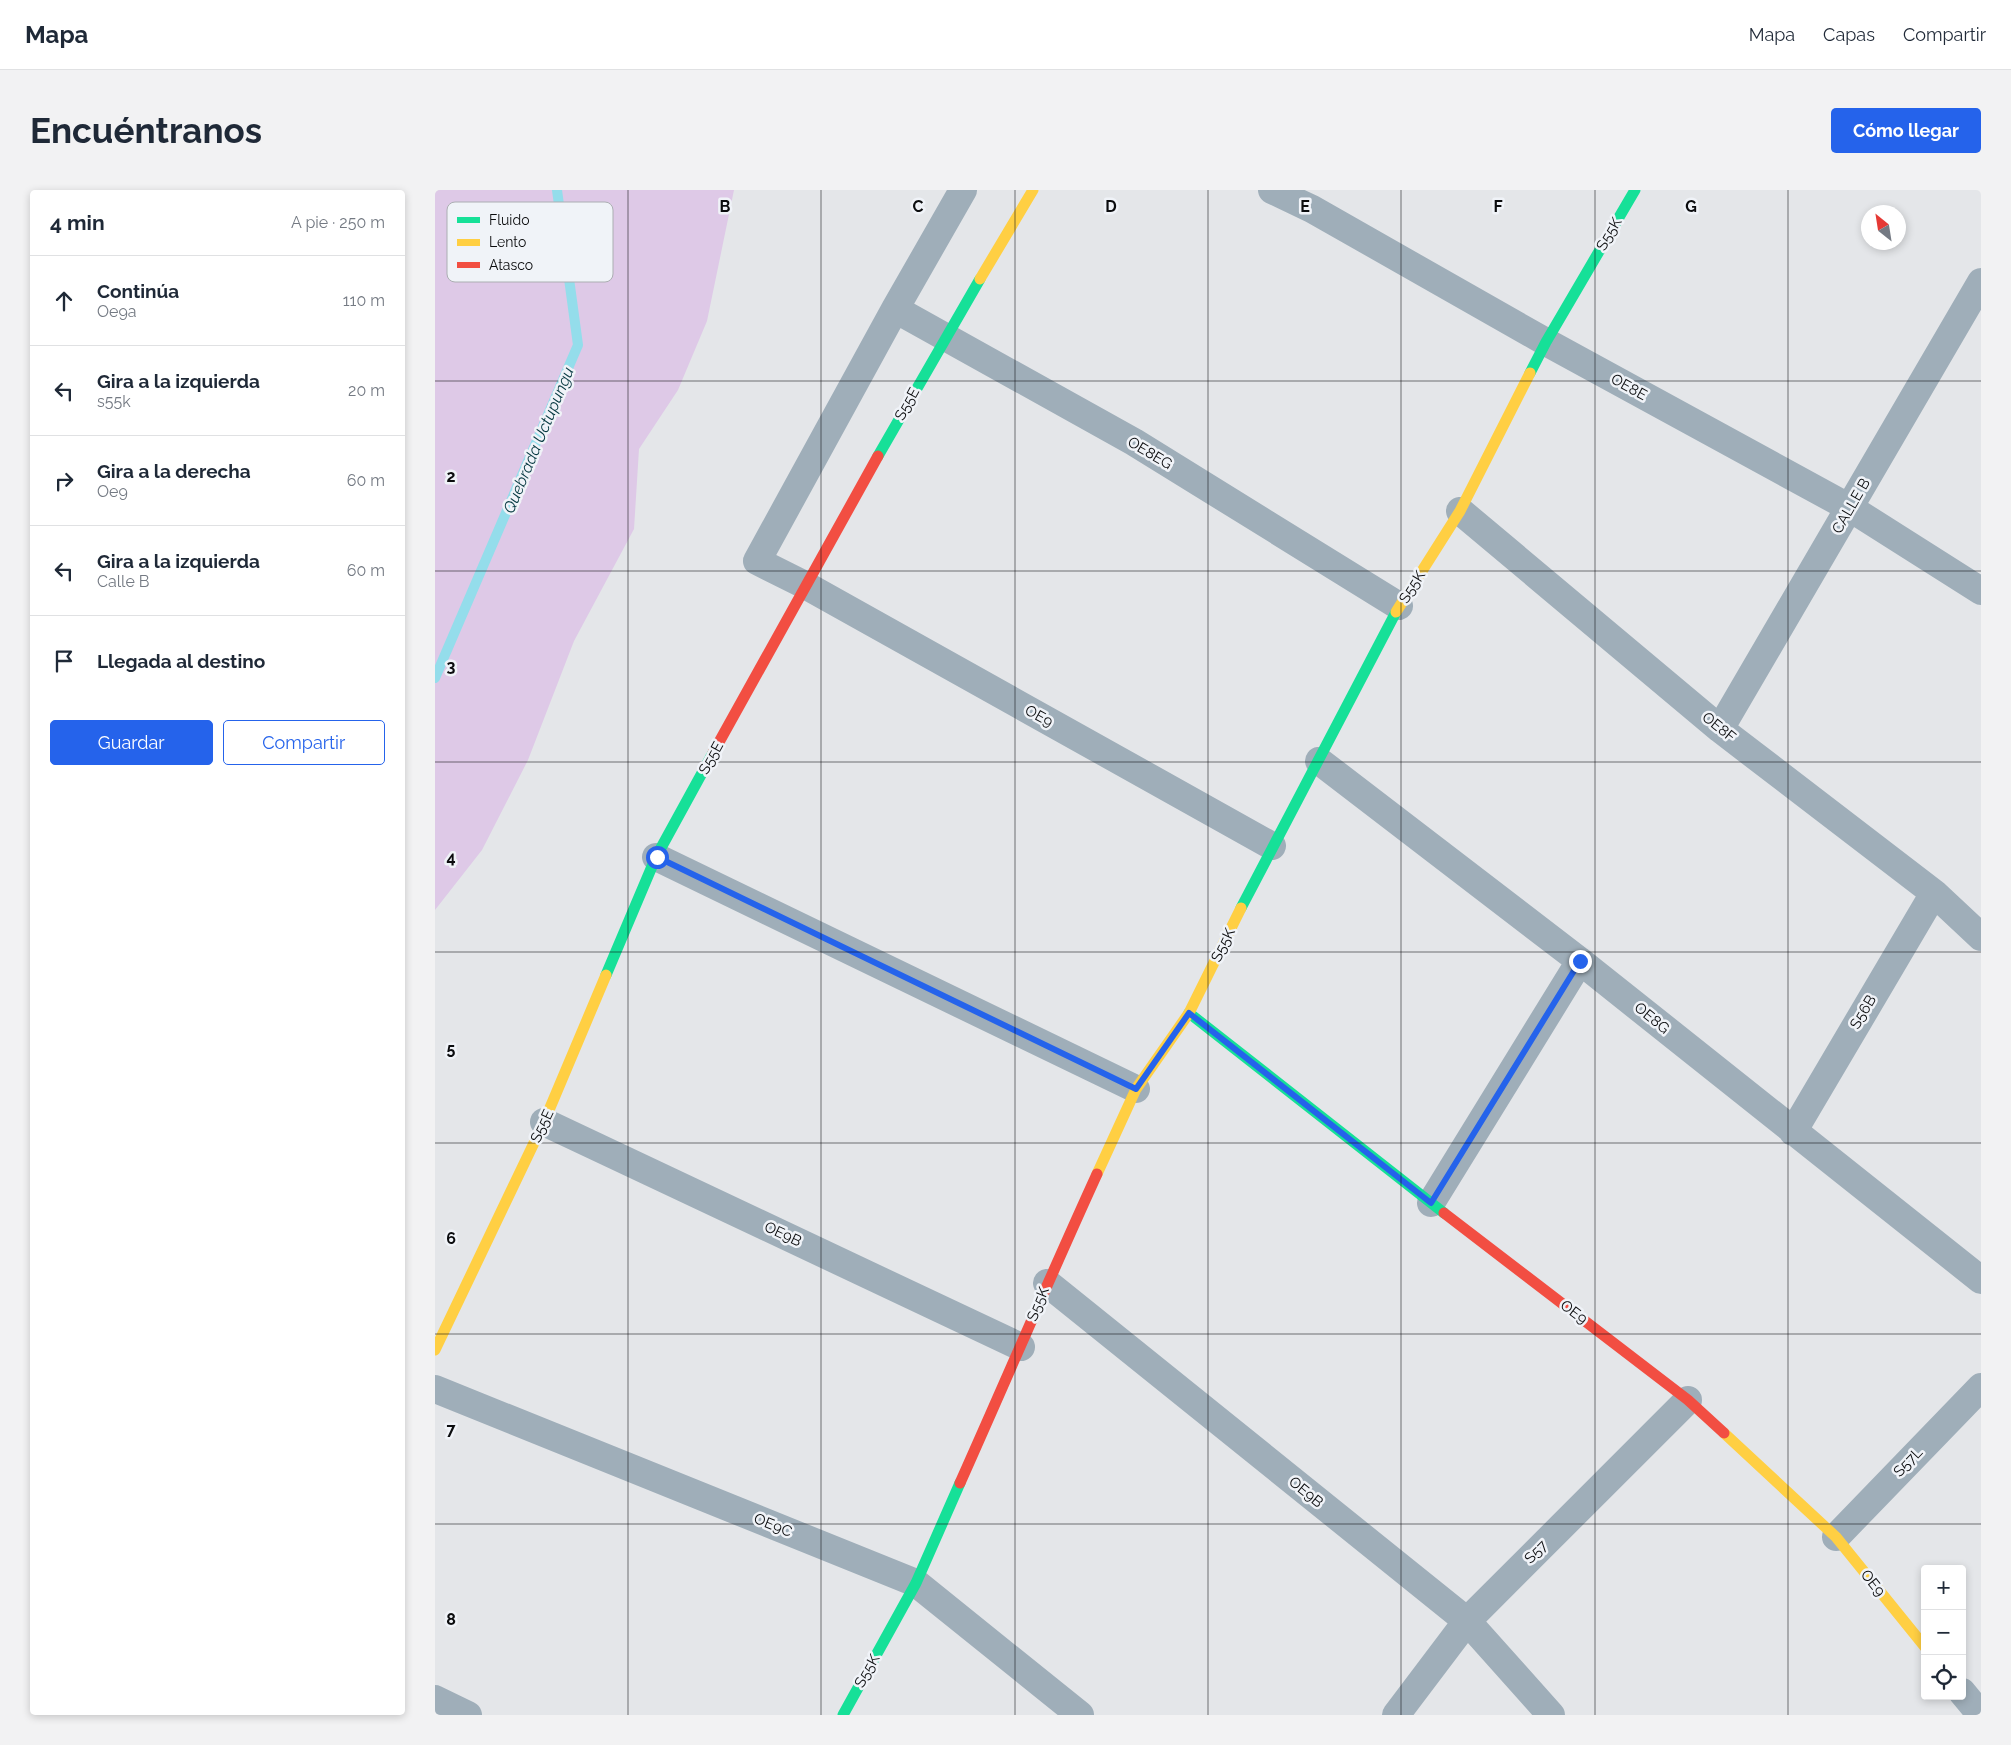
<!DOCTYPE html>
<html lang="es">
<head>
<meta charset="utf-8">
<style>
  :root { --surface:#fff; --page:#f2f2f3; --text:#1f2937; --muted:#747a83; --line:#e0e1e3; --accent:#2563eb }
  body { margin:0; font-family:Raleway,sans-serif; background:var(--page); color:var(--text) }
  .controls { position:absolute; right:15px; bottom:15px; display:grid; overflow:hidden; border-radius:5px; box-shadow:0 2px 8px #0003 }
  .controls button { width:45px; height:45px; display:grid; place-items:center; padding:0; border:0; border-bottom:1px solid var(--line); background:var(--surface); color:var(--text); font:25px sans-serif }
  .compass { position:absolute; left:1426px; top:15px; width:45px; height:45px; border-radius:50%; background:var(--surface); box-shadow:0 2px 8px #0003; rotate:330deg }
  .stop { position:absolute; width:15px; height:15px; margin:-11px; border:4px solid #2563eb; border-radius:50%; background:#fff }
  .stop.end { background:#2563eb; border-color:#fff; box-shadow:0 1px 5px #0008 }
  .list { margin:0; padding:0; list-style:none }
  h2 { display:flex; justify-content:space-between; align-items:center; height:65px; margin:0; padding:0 20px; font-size:21px }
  h2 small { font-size:16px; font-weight:400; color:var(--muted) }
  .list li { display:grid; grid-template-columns:32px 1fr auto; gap:15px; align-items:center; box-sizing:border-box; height:90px; padding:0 20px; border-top:1px solid var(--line) }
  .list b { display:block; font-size:19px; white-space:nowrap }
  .list p { margin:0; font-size:16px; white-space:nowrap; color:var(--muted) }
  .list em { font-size:16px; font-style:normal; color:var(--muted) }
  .actions { display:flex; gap:10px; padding:15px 20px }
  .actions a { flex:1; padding:11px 0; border:1px solid var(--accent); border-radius:5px; text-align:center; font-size:18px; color:var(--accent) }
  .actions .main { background:var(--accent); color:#fff }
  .icon { flex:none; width:28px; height:28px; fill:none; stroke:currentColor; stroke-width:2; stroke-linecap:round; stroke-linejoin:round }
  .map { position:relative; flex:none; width:1546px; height:1525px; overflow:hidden; border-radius:5px }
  header { display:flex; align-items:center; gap:30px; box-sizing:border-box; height:70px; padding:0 25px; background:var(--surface); border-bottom:1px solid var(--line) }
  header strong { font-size:24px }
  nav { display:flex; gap:28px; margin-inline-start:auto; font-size:18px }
  .intro { display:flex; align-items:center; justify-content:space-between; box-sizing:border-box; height:120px; padding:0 30px }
  h1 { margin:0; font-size:35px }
  .button { padding:12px 22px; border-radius:5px; background:var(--accent); color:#fff; font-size:18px; font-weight:700 }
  main { display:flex; gap:30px; padding:0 30px }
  aside { flex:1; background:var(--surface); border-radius:5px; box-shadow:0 2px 8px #0003 }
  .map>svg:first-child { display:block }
  .green { fill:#dec9e7 }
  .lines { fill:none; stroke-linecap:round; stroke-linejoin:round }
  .stream { stroke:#94ddeb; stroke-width:10 }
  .street { stroke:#9faeb9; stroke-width:28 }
  .fast { stroke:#16e098; stroke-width:11 }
  .slow { stroke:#ffcf43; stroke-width:11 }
  .jam { stroke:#f24e42; stroke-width:11 }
  .route { stroke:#2563eb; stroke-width:6 }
  .grid { fill:none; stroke:#0b0c0e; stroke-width:1; stroke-opacity:0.55 }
  .labels { text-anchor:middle; stroke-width:5; stroke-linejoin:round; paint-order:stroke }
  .street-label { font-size:15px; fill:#0b0c0e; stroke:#f0f3f8 }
  .water-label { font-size:16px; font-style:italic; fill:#053840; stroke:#f0f3f8 }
  .key { fill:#f0f3f8; stroke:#abaeb2; stroke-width:1 }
  .key-label { font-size:14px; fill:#0b0c0e }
  .grid-label { font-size:16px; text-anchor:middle; font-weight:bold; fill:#0b0c0e; stroke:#f0f3f8; stroke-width:5; stroke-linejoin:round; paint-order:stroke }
</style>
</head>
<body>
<header>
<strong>Mapa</strong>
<nav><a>Mapa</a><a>Capas</a><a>Compartir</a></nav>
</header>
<div class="intro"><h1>Encuéntranos</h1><a class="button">Cómo llegar</a></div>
<main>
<aside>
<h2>4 min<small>A pie · 250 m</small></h2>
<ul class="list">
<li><svg class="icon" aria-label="ahead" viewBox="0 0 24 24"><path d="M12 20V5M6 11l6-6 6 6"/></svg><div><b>Continúa</b><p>Oe9a</p></div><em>110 m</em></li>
<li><svg class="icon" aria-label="left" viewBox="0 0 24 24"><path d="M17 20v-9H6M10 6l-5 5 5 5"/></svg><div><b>Gira a la izquierda</b><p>s55k</p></div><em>20 m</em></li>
<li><svg class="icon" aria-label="right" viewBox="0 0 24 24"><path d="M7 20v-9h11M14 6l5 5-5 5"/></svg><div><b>Gira a la derecha</b><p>Oe9</p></div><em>60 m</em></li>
<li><svg class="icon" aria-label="left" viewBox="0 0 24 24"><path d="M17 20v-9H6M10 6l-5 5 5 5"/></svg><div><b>Gira a la izquierda</b><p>Calle B</p></div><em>60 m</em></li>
<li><svg class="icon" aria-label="arrive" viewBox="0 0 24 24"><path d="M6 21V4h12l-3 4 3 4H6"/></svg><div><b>Llegada al destino</b></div></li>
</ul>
<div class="actions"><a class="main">Guardar</a><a>Compartir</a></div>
</aside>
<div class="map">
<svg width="1546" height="1525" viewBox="0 0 1546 1525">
  <rect width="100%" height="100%" fill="#e4e6e9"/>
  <!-- green -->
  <path class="green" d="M 0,0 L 299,0 L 272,131 L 243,200 L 204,259 L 199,339 L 139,451 L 93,570 L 47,660 L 0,720 Z"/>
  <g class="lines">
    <!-- stream -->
    <path class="stream" d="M 0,488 L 143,155 L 122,0"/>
    <!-- street -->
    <path class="street" d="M 528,0 L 460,119 L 322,371 L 370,395 L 837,656
      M 837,0 L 877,19 L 1111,152 L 1415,318 L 1546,401
      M 460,119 L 699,252 L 964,416
      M 1025,321 L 1285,539 L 1499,703 L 1546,747
      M 1285,539 L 1546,92
      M 884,571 L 1145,771 L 1546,1090
      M 221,667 L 701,899
      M 109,932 L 586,1157
      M 1358,942 L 1499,703
      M 996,1013 L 1145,771
      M 612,1093 L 1032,1431 L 1116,1525
      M 0,1199 L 481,1393 L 645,1525
      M 1401,1347 L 1546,1197
      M 1527,1502 L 1546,1525
      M 0,1509 L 33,1525
      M 961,1525 L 1032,1431 L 1253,1210"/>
    <!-- fast -->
    <path class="fast" d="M 1095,183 L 1111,152 L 1200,0
      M 443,266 L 545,89
      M 806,718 L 961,422
      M 171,785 L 221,667 L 278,563
      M 754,823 L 1009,1023
      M 408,1525 L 481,1393 L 525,1293"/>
    <!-- slow -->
    <path class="slow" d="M 545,89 L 598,0
      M 961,422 L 1025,321 L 1095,183
      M 662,984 L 701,899 L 754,823 L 806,718
      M 0,1160 L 109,932 L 171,785
      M 1289,1243 L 1401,1347 L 1490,1457"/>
    <!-- jam -->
    <path class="jam" d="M 278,563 L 443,266
      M 1009,1023 L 1253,1210 L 1289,1243
      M 525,1293 C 571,1190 615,1087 662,984"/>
  </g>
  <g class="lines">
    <!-- route -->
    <path class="route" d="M 222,667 L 701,899 L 754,823 L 996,1013 L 1145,771"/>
  </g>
  <!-- grid -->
  <path class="grid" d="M 193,0 L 193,1525M 386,0 L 386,1525M 580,0 L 580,1525M 773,0 L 773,1525M 966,0 L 966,1525M 1160,0 L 1160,1525M 1353,0 L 1353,1525M 0,191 L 1546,191M 0,381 L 1546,381M 0,572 L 1546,572M 0,762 L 1546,762M 0,953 L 1546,953M 0,1144 L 1546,1144M 0,1334 L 1546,1334"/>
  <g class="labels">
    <!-- street labels -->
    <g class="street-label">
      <text transform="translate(1174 44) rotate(-60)" y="5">S55K</text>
      <text transform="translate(1194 197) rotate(29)" y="5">OE8E</text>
      <text transform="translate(472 214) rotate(-61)" y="5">S55E</text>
      <text transform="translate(715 263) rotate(31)" y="5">OE8EG</text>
      <text transform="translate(1416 316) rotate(-60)" y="5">CALLE B</text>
      <text transform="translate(977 397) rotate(-58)" y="5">S55K</text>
      <text transform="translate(604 526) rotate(29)" y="5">OE9</text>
      <text transform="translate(1284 537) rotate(39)" y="5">OE8F</text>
      <text transform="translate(276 568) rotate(-61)" y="5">S55E</text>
      <text transform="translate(788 755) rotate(-64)" y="5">S55K</text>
      <text transform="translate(1428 822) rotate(-59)" y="5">S56B</text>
      <text transform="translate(1217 828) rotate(39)" y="5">OE8G</text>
      <text transform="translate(107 936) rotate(-65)" y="5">S55E</text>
      <text transform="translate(348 1044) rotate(25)" y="5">OE9B</text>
      <text transform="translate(603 1114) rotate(-68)" y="5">S55K</text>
      <text transform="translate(1139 1122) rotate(37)" y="5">OE9</text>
      <text transform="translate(1473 1272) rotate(-46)" y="5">S57L</text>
      <text transform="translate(871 1302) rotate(39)" y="5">OE9B</text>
      <text transform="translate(338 1335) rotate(22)" y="5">OE9C</text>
      <text transform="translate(1101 1362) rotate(-45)" y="5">S57</text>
      <text transform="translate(1438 1393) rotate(51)" y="5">OE9</text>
      <text transform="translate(432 1481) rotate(-61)" y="5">S55K</text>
    </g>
    <!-- water labels -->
    <g class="water-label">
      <text transform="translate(103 250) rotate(-67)" y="6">Quebrada Uctupungu</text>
    </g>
  </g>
  <!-- legend -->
  <rect x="12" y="12" width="166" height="80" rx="8" class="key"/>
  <rect x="22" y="27" width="23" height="6" fill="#16e098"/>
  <rect x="22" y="49" width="23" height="7" fill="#ffcf43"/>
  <rect x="22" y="72" width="23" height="6" fill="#f24e42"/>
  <g class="key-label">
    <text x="54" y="35">Fluido</text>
    <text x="54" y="57">Lento</text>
    <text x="54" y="80">Atasco</text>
  </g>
  <g class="grid-label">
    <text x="290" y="22">B</text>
    <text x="483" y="22">C</text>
    <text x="676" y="22">D</text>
    <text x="870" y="22">E</text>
    <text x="1063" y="22">F</text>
    <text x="1256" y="22">G</text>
    <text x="16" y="292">2</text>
    <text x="16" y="482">3</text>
    <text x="16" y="673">4</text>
    <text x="16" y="864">5</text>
    <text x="16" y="1054">6</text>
    <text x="16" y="1245">7</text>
    <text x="16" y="1435">8</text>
  </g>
</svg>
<div class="controls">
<button>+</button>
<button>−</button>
<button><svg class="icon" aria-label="locate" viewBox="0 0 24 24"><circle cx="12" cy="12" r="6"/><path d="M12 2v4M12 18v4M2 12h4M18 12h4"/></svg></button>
</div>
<svg class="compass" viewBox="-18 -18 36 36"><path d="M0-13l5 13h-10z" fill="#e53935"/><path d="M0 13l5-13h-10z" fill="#747a83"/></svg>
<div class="stop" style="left:222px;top:667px"></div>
<div class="stop end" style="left:1145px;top:771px"></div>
</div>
</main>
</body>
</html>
